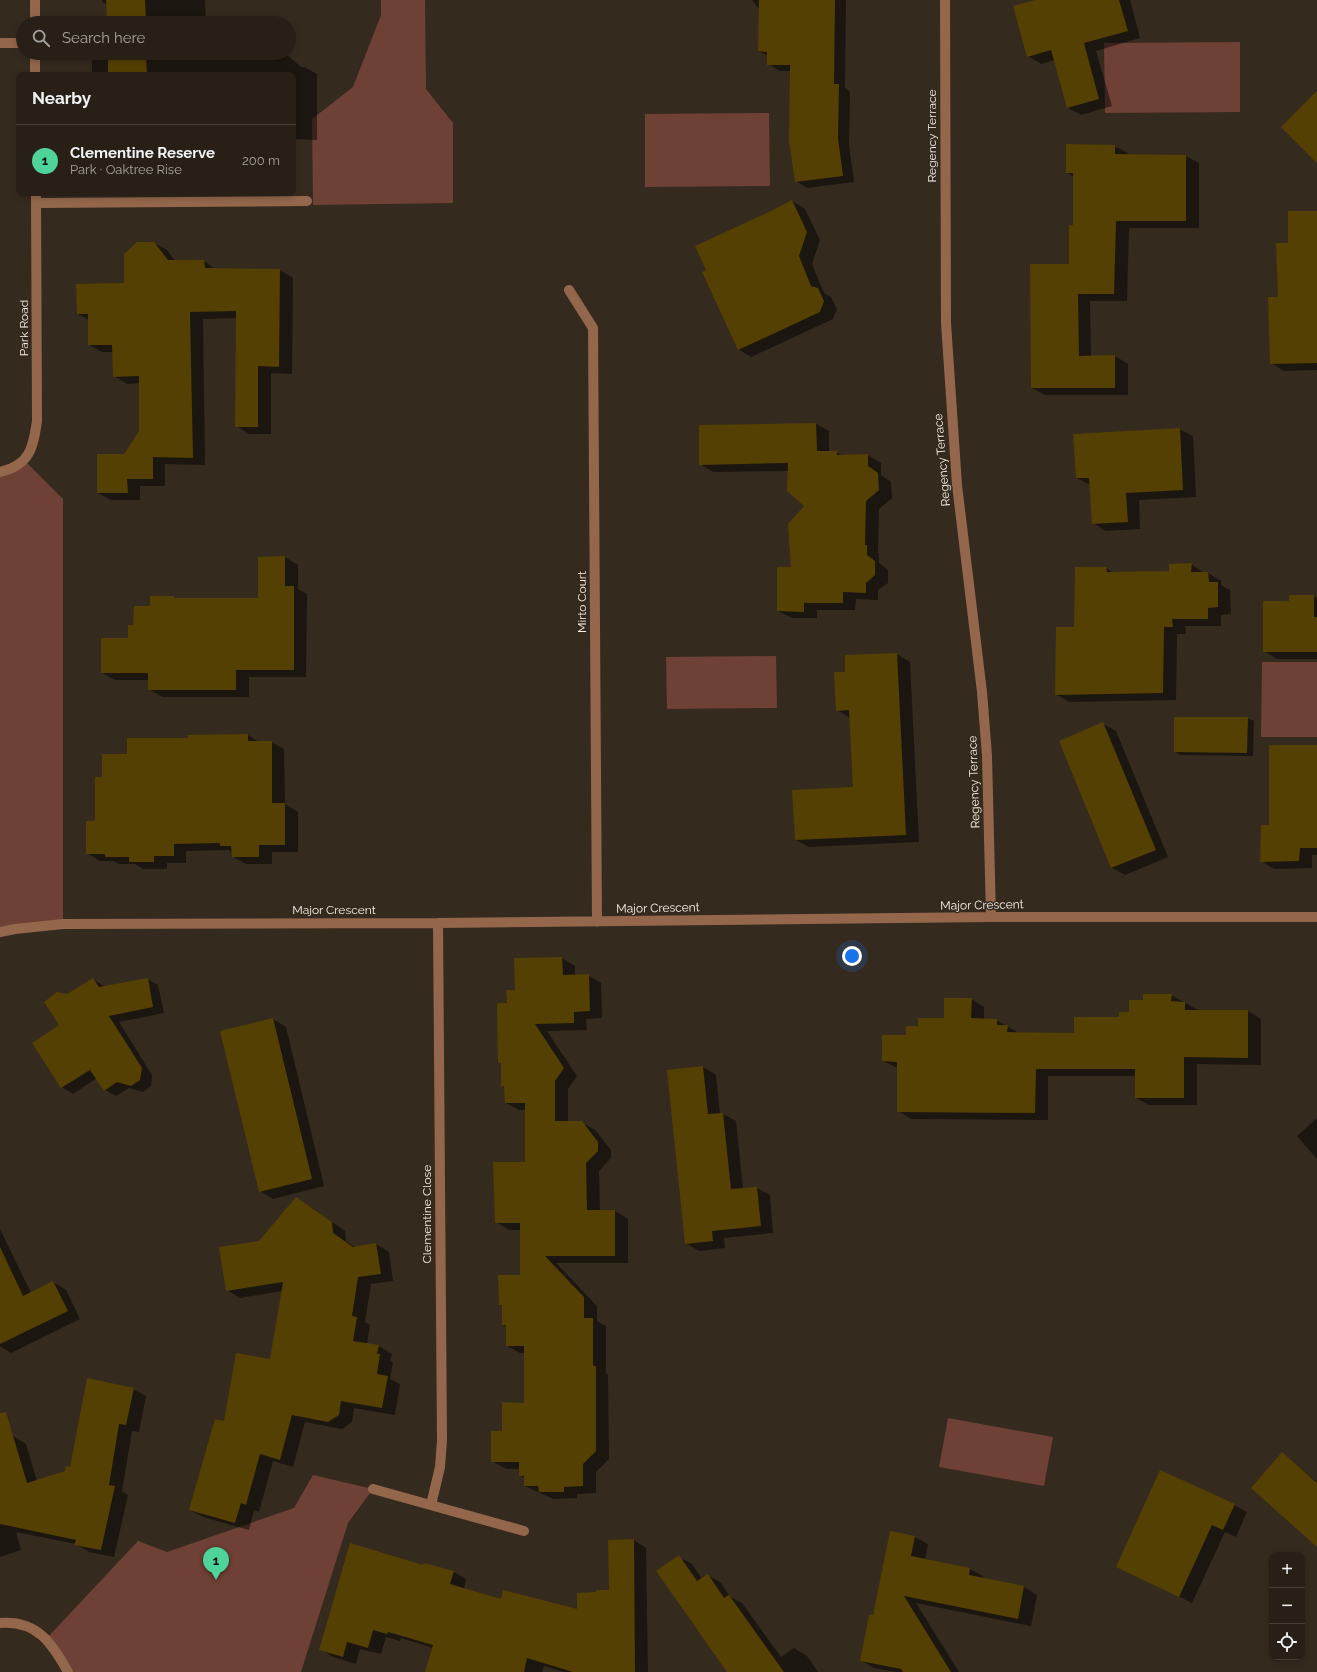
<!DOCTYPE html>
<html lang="en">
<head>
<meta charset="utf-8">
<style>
  :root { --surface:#282016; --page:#30281f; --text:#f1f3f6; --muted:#a5a3a1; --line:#443e35; --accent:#4ed399 }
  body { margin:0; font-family:Raleway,sans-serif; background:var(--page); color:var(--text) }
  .controls { position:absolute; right:12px; bottom:12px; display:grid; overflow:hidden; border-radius:8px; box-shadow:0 2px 6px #0003 }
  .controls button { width:36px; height:36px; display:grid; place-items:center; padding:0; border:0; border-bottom:1px solid var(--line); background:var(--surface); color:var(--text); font:20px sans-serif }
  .you { position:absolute; left:852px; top:956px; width:14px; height:14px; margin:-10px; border:3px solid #fff; border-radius:50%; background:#1a73e8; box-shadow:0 0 0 6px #1a73e833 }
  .badge { display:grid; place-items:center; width:26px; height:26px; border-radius:50%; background:var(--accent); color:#111; font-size:13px; font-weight:700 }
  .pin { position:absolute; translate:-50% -33px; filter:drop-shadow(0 1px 2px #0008) }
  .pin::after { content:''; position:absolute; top:21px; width:14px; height:12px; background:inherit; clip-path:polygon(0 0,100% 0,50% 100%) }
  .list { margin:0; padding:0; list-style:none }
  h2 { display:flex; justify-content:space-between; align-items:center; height:52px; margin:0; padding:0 16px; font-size:17px }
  h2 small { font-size:13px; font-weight:400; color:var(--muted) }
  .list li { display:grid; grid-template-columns:26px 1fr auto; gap:12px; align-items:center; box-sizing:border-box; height:72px; padding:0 16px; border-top:1px solid var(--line) }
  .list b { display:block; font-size:15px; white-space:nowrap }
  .list p { margin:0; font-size:13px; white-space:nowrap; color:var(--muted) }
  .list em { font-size:13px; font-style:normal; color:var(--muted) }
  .icon { flex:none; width:22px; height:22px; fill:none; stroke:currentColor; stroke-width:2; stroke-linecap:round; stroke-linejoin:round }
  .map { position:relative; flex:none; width:1317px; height:1672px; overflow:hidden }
  .search { position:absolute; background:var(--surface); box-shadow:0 2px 6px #0003; left:16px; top:16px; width:280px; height:44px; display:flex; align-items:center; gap:10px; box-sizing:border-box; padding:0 14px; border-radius:22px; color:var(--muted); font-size:15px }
  .panel { position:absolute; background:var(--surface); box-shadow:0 2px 6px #0003; left:16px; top:72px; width:280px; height:124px; border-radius:8px }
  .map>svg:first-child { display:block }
  .green { fill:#6f4035 }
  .shadow { fill:#0007 }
  .building { fill:#544002 }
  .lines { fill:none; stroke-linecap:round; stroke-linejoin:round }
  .minor { stroke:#94674c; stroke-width:10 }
  .labels { text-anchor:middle; stroke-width:3; stroke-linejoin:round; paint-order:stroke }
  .street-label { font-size:12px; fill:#f7f0e8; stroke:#352a1e }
</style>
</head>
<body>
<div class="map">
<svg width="1317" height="1672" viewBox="0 0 1317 1672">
  <rect width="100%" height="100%" fill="#352a1e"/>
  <!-- green -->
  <path class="green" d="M 381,0 L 425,0 L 426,89 L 453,123 L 453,203 L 313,205 L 312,119 L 353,87 L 381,15 Z
    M 1240,42 L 1240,112 L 1105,113 L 1104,43 Z
    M 769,113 L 770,186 L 645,187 L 645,114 Z
    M 25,461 L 63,499 L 63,924 L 0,932 L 0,472 Z
    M 776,656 L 777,708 L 667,709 L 666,657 Z
    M 1262,662 L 1317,662 L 1317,737 L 1261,737 Z
    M 948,1418 L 1053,1437 L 1044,1486 L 939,1467 Z
    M 313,1475 L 373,1489 L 348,1523 L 301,1672 L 68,1672 L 46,1639 L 138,1541 L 167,1552 L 294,1508 Z"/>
  <!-- shadow -->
  <path class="shadow" d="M 102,0 L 205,0 L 206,23 L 108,23 L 108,5 L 102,2 Z
    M 752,0 L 846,0 L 845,88 L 850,92 L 849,145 L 854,182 L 807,188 L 796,181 L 791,71 L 780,71 L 768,64 L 768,56 L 759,51 L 760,10 Z
    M 1038,0 L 1130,0 L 1140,38 L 1096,51 L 1112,106 L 1081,115 L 1068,108 L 1055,60 L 1041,64 L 1028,56 Z
    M 92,53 L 285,53 L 301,67 L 304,67 L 317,74 L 317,140 L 293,139 L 293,75 L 92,75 Z
    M 1114,146 L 1128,153 L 1127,155 L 1186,156 L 1199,163 L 1199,228 L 1129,228 L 1127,301 L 1090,301 L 1091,357 L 1115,356 L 1128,364 L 1128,395 L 1045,395 L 1032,388 L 1070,265 L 1074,226 L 1074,177 L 1067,173 Z
    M 792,201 L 805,209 L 820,240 L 812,264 L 824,293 L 831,297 L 837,309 L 833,319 L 751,357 L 738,349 Z
    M 1317,212 L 1317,370 L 1284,371 L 1271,363 L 1279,298 L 1289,244 Z
    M 154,243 L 167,250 L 175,261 L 204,261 L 217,270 L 280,270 L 293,278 L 292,374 L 271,373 L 271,434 L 249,434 L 236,426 L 237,318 L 203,319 L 205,465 L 165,464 L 165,486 L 140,486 L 140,500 L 111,500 L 98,493 L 140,431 L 140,383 L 127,384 L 114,376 L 114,352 L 102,352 L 89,345 L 89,320 L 78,314 L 125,284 Z
    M 816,424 L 829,431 L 829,452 L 836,452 L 843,456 L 868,455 L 881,463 L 881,475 L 891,482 L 892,498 L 879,509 L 878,553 L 879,554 L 879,563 L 888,570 L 888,583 L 878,590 L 878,600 L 856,599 L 855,610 L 817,610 L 817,618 L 792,618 L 778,611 L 792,568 L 805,506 L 789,471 L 713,472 L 700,464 Z
    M 1179,429 L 1193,436 L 1196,497 L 1139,500 L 1140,529 L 1106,531 L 1093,523 L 1090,485 L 1077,478 Z
    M 285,557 L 298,565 L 298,589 L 307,594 L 306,677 L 249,677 L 249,697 L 162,697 L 149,689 L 149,680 L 115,680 L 102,673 L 129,639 L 134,626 L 151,607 L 173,597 L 177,599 L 259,599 Z
    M 1191,564 L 1204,573 L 1208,573 L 1221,581 L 1221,585 L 1230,590 L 1231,614 L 1221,615 L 1221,626 L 1185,626 L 1186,634 L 1177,634 L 1176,700 L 1069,702 L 1056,694 L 1075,628 L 1106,568 L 1114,573 L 1170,572 Z
    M 1314,596 L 1317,598 L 1317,659 L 1277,659 L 1264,651 L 1290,602 Z
    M 897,654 L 910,662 L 919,842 L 809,847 L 796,840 L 854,788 L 850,718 L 837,710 L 846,673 L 846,656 Z
    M 1247,718 L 1254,721 L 1253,756 L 1181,755 L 1175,752 Z
    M 1103,724 L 1116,731 L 1168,857 L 1125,875 L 1112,868 Z
    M 248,735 L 259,742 L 271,742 L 284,749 L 285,804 L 298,812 L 298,852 L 272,852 L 272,864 L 246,864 L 233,857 L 232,852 L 229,850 L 186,851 L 186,863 L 167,863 L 167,869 L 143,869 L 135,864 L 119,864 L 113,861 L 100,861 L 87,853 L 96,822 L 103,778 L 128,755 L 189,739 Z
    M 1317,746 L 1317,855 L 1312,855 L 1312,868 L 1274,869 L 1261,861 L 1270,825 Z
    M 562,958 L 575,966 L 575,975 L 588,975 L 601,983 L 602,1018 L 586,1019 L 587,1030 L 547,1031 L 577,1076 L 568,1089 L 568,1122 L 581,1122 L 595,1130 L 611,1150 L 611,1158 L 599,1171 L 600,1211 L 615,1211 L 628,1219 L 628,1263 L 556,1263 L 597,1306 L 597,1321 L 606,1326 L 606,1373 L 608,1375 L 609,1459 L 596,1472 L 596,1493 L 577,1494 L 577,1498 L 553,1499 L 525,1486 L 525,1478 L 520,1476 L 520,1469 L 506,1469 L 492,1461 L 525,1404 L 525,1353 L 520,1353 L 507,1346 L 507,1327 L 503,1325 L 503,1306 L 500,1304 L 521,1276 L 521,1230 L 509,1230 L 496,1222 L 526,1163 L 526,1110 L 519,1110 L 506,1103 L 505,1088 L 502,1086 L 502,1063 L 499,1062 L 508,1004 L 516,991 Z
    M 93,979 L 105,987 L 147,979 L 158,985 L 164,1013 L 119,1022 L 152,1075 L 151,1086 L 143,1092 L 129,1088 L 116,1096 L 105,1090 L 97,1078 L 73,1094 L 62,1087 L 61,1025 L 67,995 Z
    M 1171,995 L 1198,1010 L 1248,1011 L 1261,1019 L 1261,1065 L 1197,1064 L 1197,1105 L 1149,1105 L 1136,1098 L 1136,1076 L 1048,1076 L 1048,1120 L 911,1119 L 898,1111 L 898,1068 L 883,1061 L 906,1036 L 919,1028 L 945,1019 L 971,999 L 984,1007 L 984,1020 L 996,1020 L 1019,1033 L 1075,1034 L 1120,1018 L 1130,1013 L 1144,1001 Z
    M 273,1019 L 286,1027 L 324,1186 L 273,1199 L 260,1191 Z
    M 703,1067 L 716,1075 L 720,1114 L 723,1114 L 736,1121 L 743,1189 L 757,1188 L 770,1195 L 773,1233 L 724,1238 L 725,1248 L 699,1251 L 686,1243 Z
    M 1317,1118 L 1317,1159 L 1297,1136 Z
    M 309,1206 L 345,1231 L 346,1241 L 355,1247 L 376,1244 L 389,1252 L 393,1281 L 371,1284 L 365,1322 L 370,1325 L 367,1344 L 379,1346 L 392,1354 L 390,1361 L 393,1362 L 390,1379 L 400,1384 L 395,1415 L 354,1408 L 352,1422 L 342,1429 L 305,1422 L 293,1467 L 273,1461 L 259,1512 L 254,1510 L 249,1530 L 203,1517 L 190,1510 L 225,1423 L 271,1360 L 282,1291 L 240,1298 L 227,1290 L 260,1242 Z
    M 0,1229 L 31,1293 L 53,1282 L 66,1290 L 80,1319 L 11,1353 L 0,1346 Z
    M 133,1389 L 146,1396 L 139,1432 L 132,1431 L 122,1491 L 128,1495 L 114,1557 L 89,1552 L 76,1544 L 16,1532 L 21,1550 L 0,1557 L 0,1440 L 13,1436 L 26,1444 L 37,1481 L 66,1472 Z
    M 1282,1453 L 1317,1482 L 1317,1545 Z
    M 1234,1505 L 1247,1512 L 1236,1537 L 1225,1532 L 1192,1603 L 1117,1566 Z
    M 915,1537 L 928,1544 L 925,1560 L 970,1569 L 983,1576 L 982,1579 L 1024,1587 L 1037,1595 L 1031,1626 L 916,1603 L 959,1672 L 896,1672 L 874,1668 L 861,1660 L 874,1616 Z
    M 634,1540 L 646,1548 L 648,1672 L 564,1672 L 544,1666 L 542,1672 L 426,1672 L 433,1648 L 401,1638 L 400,1641 L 386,1637 L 381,1654 L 360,1649 L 356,1664 L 333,1657 L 320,1649 L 424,1566 L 454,1572 L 466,1579 L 464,1589 L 502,1600 L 578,1610 L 597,1593 L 610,1591 Z
    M 679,1557 L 692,1564 L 702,1579 L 708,1575 L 721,1583 L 730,1597 L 742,1603 L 781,1657 L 794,1648 L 807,1656 L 818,1672 L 728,1672 Z"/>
  <!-- building -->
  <path class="building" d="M 106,0 L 145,0 L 146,23 L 107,23 Z
    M 759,0 L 835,0 L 834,84 L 839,84 L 838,138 L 843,176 L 795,182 L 789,140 L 790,65 L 767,65 L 767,52 L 758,51 Z
    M 1035,0 L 1119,0 L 1128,31 L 1084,43 L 1099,99 L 1067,108 L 1051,50 L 1027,57 L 1013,6 Z
    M 108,53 L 146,53 L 147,75 L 108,75 Z
    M 1317,91 L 1317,163 L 1281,127 Z
    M 1066,144 L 1115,145 L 1115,154 L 1186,155 L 1186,221 L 1116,221 L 1114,294 L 1078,294 L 1079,356 L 1115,355 L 1115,388 L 1031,388 L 1030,264 L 1069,264 L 1069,225 L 1073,225 L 1073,173 L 1066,173 Z
    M 792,200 L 807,232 L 799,256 L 811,286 L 818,288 L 824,301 L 820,312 L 738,350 L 702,272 L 706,270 L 695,246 L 769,212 Z
    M 1288,211 L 1317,211 L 1317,363 L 1270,364 L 1268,297 L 1278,297 L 1276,243 L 1288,243 Z
    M 137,242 L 154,242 L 168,260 L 204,260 L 205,268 L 280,269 L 279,367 L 258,366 L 258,427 L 235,427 L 236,311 L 190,312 L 193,458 L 153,457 L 153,479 L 127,479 L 128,493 L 97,493 L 97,454 L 124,454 L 139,431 L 139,376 L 113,377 L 112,345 L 88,345 L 88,314 L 77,314 L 76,284 L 124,283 L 124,254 Z
    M 816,423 L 817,451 L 837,451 L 837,455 L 868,454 L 868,466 L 878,473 L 879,490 L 866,501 L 865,545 L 867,545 L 867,555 L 875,561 L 875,575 L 866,583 L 866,593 L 843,592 L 843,603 L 804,603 L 804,612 L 777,611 L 777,567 L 791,567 L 788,524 L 804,506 L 787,491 L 788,463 L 699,465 L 699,425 Z
    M 1180,428 L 1183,490 L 1126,493 L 1128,522 L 1092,524 L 1089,478 L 1076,478 L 1073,434 Z
    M 285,556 L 285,586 L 294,586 L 294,670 L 236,670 L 236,690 L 148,690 L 148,673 L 101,673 L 101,638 L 128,638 L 128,625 L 133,625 L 134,606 L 150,606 L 150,596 L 174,596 L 174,598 L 258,598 L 258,557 Z
    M 1192,563 L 1191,572 L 1208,572 L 1209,582 L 1218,582 L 1218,607 L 1208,608 L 1208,619 L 1172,619 L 1173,627 L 1164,627 L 1163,693 L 1055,695 L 1056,627 L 1074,627 L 1075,567 L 1106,567 L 1107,572 L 1169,571 L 1169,564 Z
    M 1289,595 L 1314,595 L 1314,617 L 1317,617 L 1317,652 L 1263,652 L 1263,601 L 1289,601 Z
    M 897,653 L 906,835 L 795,840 L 792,790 L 853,787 L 849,710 L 836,711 L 834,672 L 845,672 L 845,655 Z
    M 1174,717 L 1248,717 L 1247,753 L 1174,752 Z
    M 1103,722 L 1156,850 L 1111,868 L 1059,741 Z
    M 248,734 L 248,741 L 272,741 L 272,803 L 285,803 L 285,845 L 259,845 L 259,857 L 232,857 L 231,846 L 220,846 L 220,843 L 174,844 L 174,856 L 154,856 L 154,862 L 129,862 L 129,857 L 105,857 L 105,854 L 86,854 L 86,821 L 95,821 L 95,777 L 102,777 L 102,754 L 127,754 L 127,738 L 188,738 L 188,735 Z
    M 1269,745 L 1317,745 L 1317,848 L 1300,848 L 1299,861 L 1260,862 L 1261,825 L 1269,825 Z
    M 562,957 L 563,975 L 589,974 L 590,1011 L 574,1012 L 574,1023 L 535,1024 L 564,1068 L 555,1081 L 555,1121 L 582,1121 L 598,1142 L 598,1151 L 586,1163 L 587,1210 L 615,1210 L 615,1256 L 545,1256 L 584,1297 L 584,1318 L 593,1318 L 593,1366 L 596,1366 L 596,1451 L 583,1464 L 583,1486 L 564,1487 L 564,1492 L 539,1492 L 538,1486 L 524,1486 L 524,1476 L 519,1476 L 519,1462 L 491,1462 L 491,1431 L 502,1431 L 502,1402 L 524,1403 L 524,1346 L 506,1346 L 506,1325 L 502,1325 L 502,1305 L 499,1305 L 498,1275 L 520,1275 L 520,1223 L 495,1223 L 493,1162 L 525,1162 L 525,1103 L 505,1103 L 504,1086 L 501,1087 L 501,1063 L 498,1063 L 497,1003 L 507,1003 L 506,990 L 515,990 L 514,958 Z
    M 93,978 L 99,987 L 148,978 L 153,1007 L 109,1016 L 142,1068 L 140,1080 L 131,1086 L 117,1082 L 104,1091 L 90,1070 L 61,1088 L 32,1043 L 59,1025 L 44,1002 L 57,992 L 67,994 Z
    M 1143,994 L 1172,994 L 1171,1001 L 1185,1002 L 1185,1010 L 1248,1010 L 1248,1058 L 1184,1057 L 1184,1098 L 1135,1098 L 1135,1069 L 1036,1069 L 1035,1113 L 897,1112 L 897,1062 L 882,1061 L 882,1035 L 906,1035 L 906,1026 L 918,1026 L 918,1018 L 944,1018 L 944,998 L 972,998 L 971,1018 L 997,1019 L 997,1025 L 1008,1025 L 1007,1032 L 1074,1033 L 1074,1017 L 1119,1017 L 1119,1012 L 1129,1012 L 1129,1000 L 1143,1000 Z
    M 273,1018 L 312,1179 L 259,1192 L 220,1031 Z
    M 703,1066 L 708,1114 L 723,1113 L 731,1189 L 757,1187 L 761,1226 L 712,1231 L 713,1241 L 685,1244 L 667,1070 Z
    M 296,1197 L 332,1222 L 333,1233 L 353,1247 L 376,1243 L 381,1274 L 358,1277 L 352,1316 L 357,1317 L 353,1341 L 379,1345 L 377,1354 L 380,1354 L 377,1374 L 388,1376 L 382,1408 L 341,1401 L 339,1415 L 328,1422 L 292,1415 L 280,1460 L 260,1454 L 246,1505 L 241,1503 L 235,1523 L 189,1510 L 215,1419 L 224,1421 L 236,1353 L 270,1359 L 283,1282 L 226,1291 L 219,1247 L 259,1241 Z
    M 0,1247 L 23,1296 L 53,1281 L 68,1311 L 0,1344 Z
    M 87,1378 L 134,1388 L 126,1425 L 119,1424 L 109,1485 L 115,1486 L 101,1550 L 74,1545 L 76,1540 L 0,1524 L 0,1413 L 6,1412 L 27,1483 L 65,1471 L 66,1466 L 70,1467 Z
    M 1282,1452 L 1317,1483 L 1317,1547 L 1251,1488 Z
    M 1160,1470 L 1235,1504 L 1223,1530 L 1212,1525 L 1179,1597 L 1116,1567 Z
    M 890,1531 L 915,1536 L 911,1556 L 970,1568 L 969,1575 L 1024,1586 L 1018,1619 L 904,1596 L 951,1672 L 903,1672 L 901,1669 L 860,1661 L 869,1615 L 873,1615 Z
    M 634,1539 L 635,1672 L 573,1672 L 527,1658 L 524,1672 L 425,1672 L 433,1645 L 388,1632 L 387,1634 L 373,1630 L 368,1648 L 347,1642 L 343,1657 L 319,1650 L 350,1543 L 423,1565 L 424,1563 L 454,1571 L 450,1584 L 501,1599 L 503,1590 L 577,1609 L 577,1593 L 596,1592 L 596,1590 L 609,1590 L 608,1540 Z
    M 679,1555 L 697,1581 L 708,1574 L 724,1598 L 729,1595 L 784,1672 L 727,1672 L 656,1571 Z"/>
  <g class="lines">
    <!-- minor -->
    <path class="minor" d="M 35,0 L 35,23
      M 945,0 L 946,323 L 957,485 L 982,692 L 987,756 L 991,917
      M 0,43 L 23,43
      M 35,53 L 35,75
      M 36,203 L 307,201
      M 569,290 L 593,328 L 597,922
      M 0,472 C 30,465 33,448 37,421 L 36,193
      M 0,932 L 15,929 L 63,924 L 438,923 L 991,917 L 1317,917
      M 373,1489 L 524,1531
      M 431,1505 L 440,1467 L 442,1440 L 438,923
      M 0,1623 C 37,1620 52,1643 68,1672"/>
  </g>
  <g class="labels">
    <!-- street labels -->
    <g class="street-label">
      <text transform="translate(932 136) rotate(-90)" y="4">Regency Terrace</text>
      <text transform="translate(24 328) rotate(-90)" y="4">Park Road</text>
      <text transform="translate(942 460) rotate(-95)" y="4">Regency Terrace</text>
      <text transform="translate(582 602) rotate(-90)" y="4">Mirto Court</text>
      <text transform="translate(974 782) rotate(-92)" y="4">Regency Terrace</text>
      <text transform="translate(982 905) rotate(-1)" y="4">Major Crescent</text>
      <text transform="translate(658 908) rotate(-1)" y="4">Major Crescent</text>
      <text x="334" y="914">Major Crescent</text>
      <text transform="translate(427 1214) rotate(-90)" y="4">Clementine Close</text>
    </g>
  </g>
</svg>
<div class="controls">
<button>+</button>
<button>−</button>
<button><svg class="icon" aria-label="locate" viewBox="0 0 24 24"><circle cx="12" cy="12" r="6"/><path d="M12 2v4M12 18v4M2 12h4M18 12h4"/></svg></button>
</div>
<div class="you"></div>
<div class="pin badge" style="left:216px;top:1580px">1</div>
<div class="search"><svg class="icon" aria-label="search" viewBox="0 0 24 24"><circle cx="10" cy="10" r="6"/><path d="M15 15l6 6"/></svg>Search here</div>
<section class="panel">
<h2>Nearby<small></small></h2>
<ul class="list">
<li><span class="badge">1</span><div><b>Clementine Reserve</b><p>Park · Oaktree Rise</p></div><em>200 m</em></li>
</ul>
</section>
</div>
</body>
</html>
